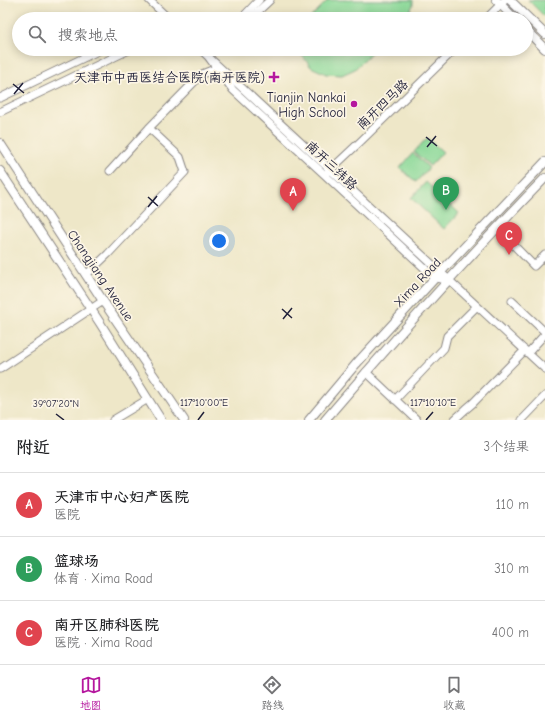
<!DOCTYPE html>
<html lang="zh">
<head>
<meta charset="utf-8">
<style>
  :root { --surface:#fff; --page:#f6f6f6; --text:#202124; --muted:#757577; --line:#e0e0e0; --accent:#b5179e }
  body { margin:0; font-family:"Comic Neue","LXGW WenKai TC",sans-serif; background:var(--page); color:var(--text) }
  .you { position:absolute; left:219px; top:241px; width:14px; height:14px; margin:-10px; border:3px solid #fff; border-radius:50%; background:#1a73e8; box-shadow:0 0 0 6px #1a73e833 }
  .badge { display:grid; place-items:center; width:26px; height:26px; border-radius:50%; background:var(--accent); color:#fff; font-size:13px; font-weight:700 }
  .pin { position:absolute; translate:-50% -33px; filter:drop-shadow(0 1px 2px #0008) }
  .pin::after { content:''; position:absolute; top:21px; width:14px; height:12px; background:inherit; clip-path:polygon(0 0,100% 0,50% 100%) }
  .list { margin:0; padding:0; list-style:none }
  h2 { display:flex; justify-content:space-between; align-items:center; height:52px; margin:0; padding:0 16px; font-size:17px }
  h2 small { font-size:13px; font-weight:400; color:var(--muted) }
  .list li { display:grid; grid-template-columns:26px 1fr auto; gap:12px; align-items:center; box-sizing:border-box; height:64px; padding:0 16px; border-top:1px solid var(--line) }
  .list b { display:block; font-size:15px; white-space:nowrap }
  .list p { margin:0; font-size:13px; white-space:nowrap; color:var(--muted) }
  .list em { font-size:13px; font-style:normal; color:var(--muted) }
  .icon { flex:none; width:22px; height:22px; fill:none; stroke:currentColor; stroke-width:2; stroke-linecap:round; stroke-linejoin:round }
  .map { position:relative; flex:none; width:545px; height:420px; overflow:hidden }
  .search { position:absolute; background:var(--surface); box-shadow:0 2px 10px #0003; left:12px; right:12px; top:12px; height:44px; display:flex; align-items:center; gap:10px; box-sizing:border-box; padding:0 14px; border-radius:22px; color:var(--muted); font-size:15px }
  .sheet { height:244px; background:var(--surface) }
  nav { display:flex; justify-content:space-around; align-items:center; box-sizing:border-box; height:56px; border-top:1px solid var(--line); background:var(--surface); font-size:11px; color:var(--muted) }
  nav a { display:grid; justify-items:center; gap:2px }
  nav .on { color:var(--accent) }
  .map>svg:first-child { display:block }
  .green { fill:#89d897; stroke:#567d69 }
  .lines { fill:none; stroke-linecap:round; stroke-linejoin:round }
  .minor-casing { stroke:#888482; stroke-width:9 }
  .major-casing { stroke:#888482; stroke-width:10 }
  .minor { stroke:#fff; stroke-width:7 }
  .major { stroke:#fff; stroke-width:8 }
  .ticks { fill:none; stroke:#22223b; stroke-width:1.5 }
  .poi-dot { fill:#b5179e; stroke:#fcf5e5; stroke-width:1.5 }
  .labels { text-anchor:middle; stroke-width:3.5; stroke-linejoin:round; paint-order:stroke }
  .poi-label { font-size:13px; fill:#22223b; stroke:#fcf5e5; text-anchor:end }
  .street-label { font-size:13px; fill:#22223b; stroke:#fcf5e5 }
  .ticks-label { font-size:10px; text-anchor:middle; fill:#22223b; stroke:#fcf5e5; stroke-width:3.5; stroke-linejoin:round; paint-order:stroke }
</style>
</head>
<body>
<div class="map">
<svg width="545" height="420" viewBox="0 0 545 420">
  <rect width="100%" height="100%" fill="#fcf5e5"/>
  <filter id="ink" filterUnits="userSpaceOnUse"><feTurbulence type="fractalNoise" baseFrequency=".025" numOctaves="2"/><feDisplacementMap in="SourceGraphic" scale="8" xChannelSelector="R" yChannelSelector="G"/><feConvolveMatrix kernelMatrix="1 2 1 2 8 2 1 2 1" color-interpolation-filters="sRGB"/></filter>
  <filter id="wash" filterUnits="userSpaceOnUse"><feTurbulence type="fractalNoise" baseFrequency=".012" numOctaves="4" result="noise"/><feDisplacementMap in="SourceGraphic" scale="16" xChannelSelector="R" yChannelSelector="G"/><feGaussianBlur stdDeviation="0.9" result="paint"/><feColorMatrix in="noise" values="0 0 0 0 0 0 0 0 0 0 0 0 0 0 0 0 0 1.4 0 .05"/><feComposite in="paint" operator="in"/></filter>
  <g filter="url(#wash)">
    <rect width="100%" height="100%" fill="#eee7c8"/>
    <!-- green -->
    <path class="green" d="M 328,0 L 413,0 L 413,5 L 406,19 L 309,19 Z
      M 528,0 L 545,0 L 545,17 Z
      M 300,49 L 375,49 L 355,69 L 342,75 L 326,74 L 311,67 L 301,54 Z
      M 427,138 L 443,152 L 430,166 L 414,152 Z
      M 413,153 L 429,168 L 416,182 L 400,168 Z
      M 426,182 L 459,213 L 444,229 L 411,198 Z"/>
  </g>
  <g filter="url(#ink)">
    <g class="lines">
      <defs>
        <path id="minor" d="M 149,0 L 169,19
          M 241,19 L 259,0
          M 250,19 L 270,0
          M 486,19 L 505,0
          M 200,49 L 449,280 L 435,278 L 325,175 L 233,90 L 207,55
          M 207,55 L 217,49
          M 0,98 L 102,49
          M 0,112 L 131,49
          M 110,171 L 149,128 L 202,74 L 217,68
          M 327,173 L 361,141 L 455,49
          M 497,228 L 534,266 L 545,255
          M 86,275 L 108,254 L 185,172 L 180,157 L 149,128
          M 449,280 L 545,369
          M 512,301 L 545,332
          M 528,353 L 545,334
          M 0,369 L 103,301
          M 366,372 L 417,420
          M 395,400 L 444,348 L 447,336 L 477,306
          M 113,420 L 148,399
          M 454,420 L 466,409 L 473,403 L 525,350
          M 522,420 L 545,396"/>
        <path id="major" d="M 496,0 L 515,19
          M 510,0 L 545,34
          M 526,30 L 545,49
          M 0,143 L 103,301 L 184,420
          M 0,171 L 100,323 L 161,420
          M 309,420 L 356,364 L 435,278 L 545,162
          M 325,420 C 396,337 469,256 545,178"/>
      </defs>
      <!-- minor casing -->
      <use href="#minor" class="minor-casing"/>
      <!-- major casing -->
      <use href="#major" class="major-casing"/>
      <!-- minor -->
      <use href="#minor" class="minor"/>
      <!-- major -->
      <use href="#major" class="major"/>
    </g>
  </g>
  <!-- ticks -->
  <path class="ticks" d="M 13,84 L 24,93M 14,94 L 23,83M 426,137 L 437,146M 427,147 L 436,136M 148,197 L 158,206M 148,207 L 157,196M 282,309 L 292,318M 283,319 L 292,308M 56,414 L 64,420M 198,420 L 204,412M 426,420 L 433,412"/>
  <!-- markers -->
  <g class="poi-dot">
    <path d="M272 71h4v4h4v4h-4v4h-4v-4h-4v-4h4z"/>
    <circle cx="354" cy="104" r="4"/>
  </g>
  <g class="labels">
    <!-- poi labels -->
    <g class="poi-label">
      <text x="265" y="82">天津市中西医结合医院(南开医院)</text>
      <text x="346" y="102">Tianjin Nankai<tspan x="346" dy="15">High School</tspan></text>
    </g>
    <!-- street labels -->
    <g class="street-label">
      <text transform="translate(382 104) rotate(-44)" y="5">南开四马路</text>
      <text transform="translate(332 165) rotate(43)" y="5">南开三纬路</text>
      <text transform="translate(101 275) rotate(56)" y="5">Changjiang Avenue</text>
      <text transform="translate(417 282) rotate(-47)" y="5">Xima Road</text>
    </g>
  </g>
  <g class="ticks-label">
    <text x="204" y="406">117°10'00"E</text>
    <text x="433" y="406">117°10'10"E</text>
    <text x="56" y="407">39°07'20"N</text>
  </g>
</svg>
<div class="you"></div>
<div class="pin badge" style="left:293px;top:211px;background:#e0444e">A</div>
<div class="pin badge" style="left:446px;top:210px;background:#2e9e5b">B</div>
<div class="pin badge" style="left:509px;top:255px;background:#e0444e">C</div>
<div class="search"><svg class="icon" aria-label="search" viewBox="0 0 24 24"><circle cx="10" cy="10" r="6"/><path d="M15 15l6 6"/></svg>搜索地点</div>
</div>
<section class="sheet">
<h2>附近<small>3个结果</small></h2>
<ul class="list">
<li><span class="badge" style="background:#e0444e">A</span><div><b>天津市中心妇产医院</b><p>医院</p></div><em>110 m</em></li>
<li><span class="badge" style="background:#2e9e5b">B</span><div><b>篮球场</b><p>体育 · Xima Road</p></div><em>310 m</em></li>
<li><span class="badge" style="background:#e0444e">C</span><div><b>南开区肺科医院</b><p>医院 · Xima Road</p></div><em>400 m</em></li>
</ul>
</section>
<nav>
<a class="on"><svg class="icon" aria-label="map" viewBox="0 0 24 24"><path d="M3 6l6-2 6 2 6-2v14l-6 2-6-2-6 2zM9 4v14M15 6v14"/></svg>地图</a>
<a><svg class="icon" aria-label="directions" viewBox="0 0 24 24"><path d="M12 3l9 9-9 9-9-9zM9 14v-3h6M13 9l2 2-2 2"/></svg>路线</a>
<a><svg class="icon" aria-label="saved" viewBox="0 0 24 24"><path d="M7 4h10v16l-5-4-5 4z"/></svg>收藏</a>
</nav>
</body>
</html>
